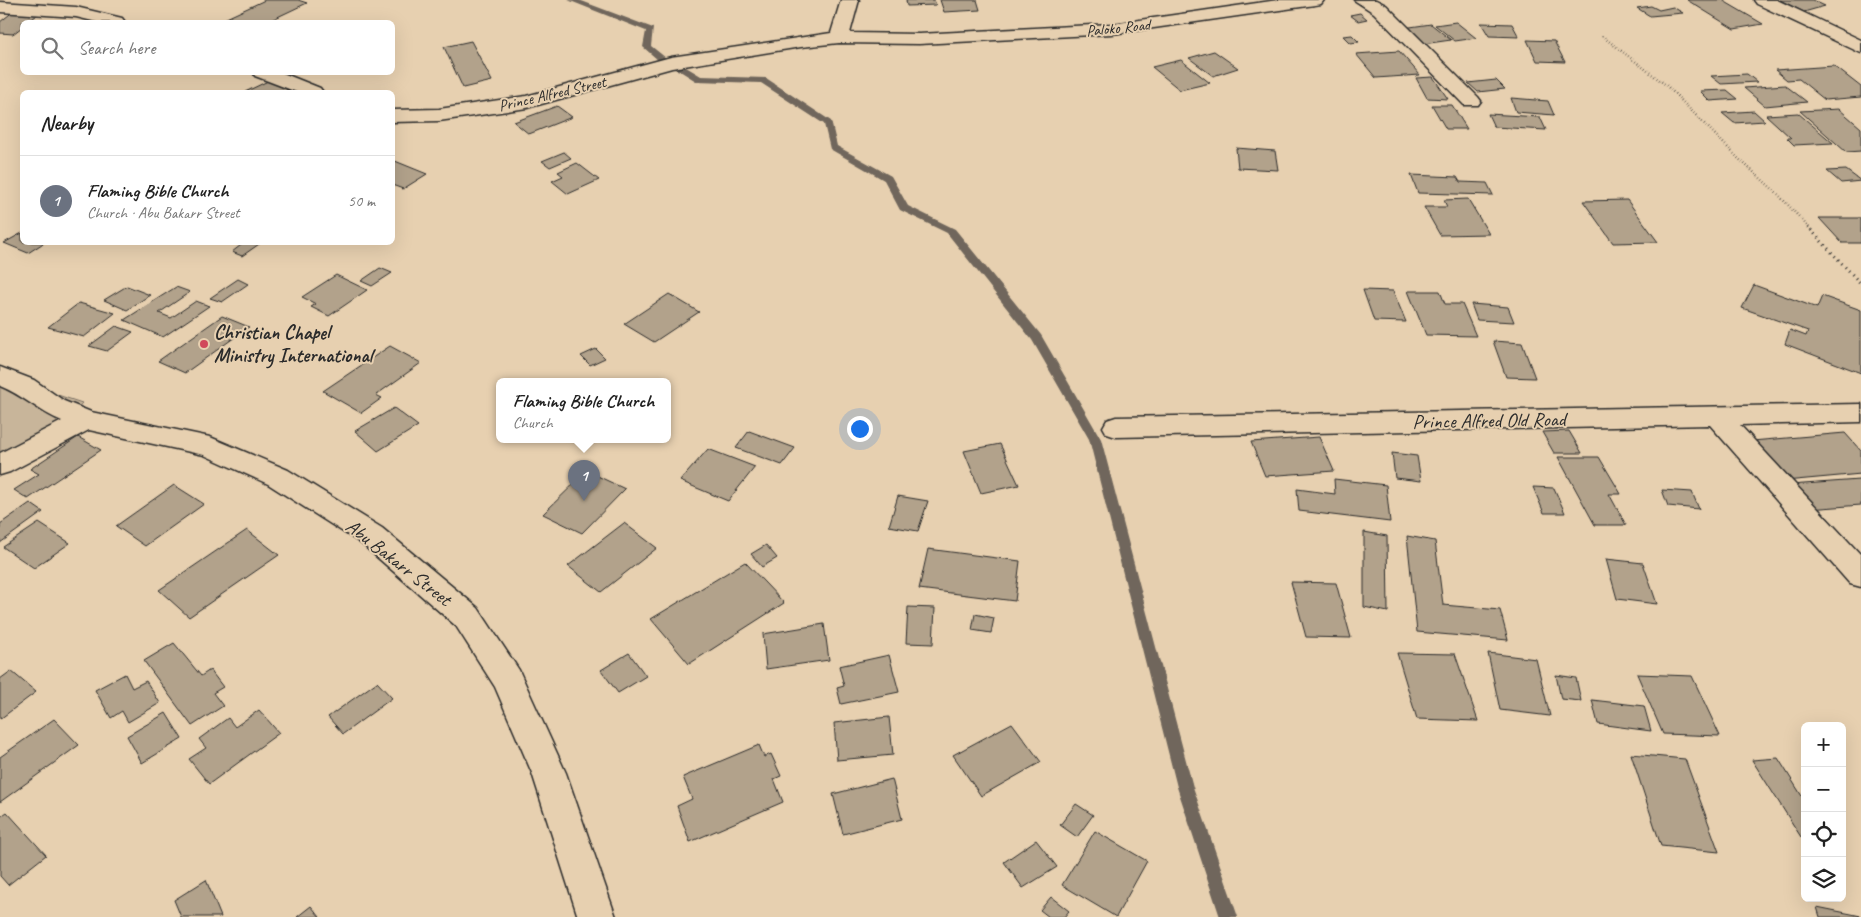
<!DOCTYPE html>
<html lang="en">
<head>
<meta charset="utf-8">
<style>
  :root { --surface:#fff; --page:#f6f6f6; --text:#222; --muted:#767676; --line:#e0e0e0; --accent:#7c3aed }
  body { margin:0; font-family:Caveat,sans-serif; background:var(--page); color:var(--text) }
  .controls { position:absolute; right:15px; bottom:15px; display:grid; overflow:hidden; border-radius:8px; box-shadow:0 5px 20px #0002 }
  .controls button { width:45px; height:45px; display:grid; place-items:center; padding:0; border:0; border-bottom:1px solid var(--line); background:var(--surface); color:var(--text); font:25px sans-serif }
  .you { position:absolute; left:859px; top:428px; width:18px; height:18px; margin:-12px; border:4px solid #fff; border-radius:50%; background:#1a73e8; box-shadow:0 0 0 8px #1a73e833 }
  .badge { display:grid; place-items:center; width:32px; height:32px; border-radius:50%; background:var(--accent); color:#fff; font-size:16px; font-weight:700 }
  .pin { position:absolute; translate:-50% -41px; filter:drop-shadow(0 1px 2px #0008) }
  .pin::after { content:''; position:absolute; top:26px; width:18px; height:15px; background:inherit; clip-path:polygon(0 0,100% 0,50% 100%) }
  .popup { position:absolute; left:496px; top:378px; width:175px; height:65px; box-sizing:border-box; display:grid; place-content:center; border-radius:8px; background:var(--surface); filter:drop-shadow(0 1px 4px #0005); font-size:16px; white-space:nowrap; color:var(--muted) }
  .popup b { font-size:19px; color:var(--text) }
  .popup::after { content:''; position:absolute; left:50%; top:100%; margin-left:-10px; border:10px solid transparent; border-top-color:var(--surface) }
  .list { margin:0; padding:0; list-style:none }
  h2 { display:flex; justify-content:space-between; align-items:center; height:65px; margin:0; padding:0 20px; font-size:21px }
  h2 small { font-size:16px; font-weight:400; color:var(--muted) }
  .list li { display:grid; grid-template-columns:32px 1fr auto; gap:15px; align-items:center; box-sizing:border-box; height:90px; padding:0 20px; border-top:1px solid var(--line) }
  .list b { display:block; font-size:19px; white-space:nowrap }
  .list p { margin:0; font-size:16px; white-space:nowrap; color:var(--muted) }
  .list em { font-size:16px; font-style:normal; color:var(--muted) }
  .icon { flex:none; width:28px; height:28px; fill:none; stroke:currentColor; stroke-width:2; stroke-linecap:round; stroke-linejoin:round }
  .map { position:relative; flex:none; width:1861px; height:917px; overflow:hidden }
  .search { position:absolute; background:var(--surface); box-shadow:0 5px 20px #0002; left:20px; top:20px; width:375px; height:55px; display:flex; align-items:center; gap:12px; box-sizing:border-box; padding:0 18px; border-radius:8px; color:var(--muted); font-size:19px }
  .panel { position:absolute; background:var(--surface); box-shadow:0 5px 20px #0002; left:20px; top:90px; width:375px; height:155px; border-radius:8px }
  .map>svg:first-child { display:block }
  .green { fill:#c8b59a; stroke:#7a7062 }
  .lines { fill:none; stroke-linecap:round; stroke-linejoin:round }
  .stream { fill:#6f665b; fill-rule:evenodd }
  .building { fill:#b2a28b; stroke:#2b2b2b }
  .minor-casing { stroke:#2b2b2b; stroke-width:3 }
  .path-far1 { stroke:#2b2b2b; stroke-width:2.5; stroke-dasharray:0.5 2.5; stroke-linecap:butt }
  .path { stroke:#2b2b2b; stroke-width:3; stroke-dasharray:1 4; stroke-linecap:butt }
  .minor { fill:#e7d0b0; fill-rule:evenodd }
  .poi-dot { fill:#d1495b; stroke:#e7d0b0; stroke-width:2 }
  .labels { text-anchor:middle; stroke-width:4; stroke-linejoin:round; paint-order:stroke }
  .far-street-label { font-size:16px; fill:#2b2b2b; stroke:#e7d0b0 }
  .poi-label { font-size:20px; font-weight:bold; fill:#2b2b2b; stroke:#e7d0b0; text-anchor:start }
  .street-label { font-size:20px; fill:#2b2b2b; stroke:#e7d0b0 }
</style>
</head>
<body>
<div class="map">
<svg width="1861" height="917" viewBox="0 0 1861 917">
  <rect width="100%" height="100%" fill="#e7d0b0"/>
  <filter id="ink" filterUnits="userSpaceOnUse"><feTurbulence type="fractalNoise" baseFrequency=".02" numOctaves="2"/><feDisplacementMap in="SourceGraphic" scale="10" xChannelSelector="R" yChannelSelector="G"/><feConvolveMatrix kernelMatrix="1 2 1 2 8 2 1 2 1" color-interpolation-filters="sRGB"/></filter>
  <g filter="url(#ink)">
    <!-- green -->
    <path class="green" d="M 0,376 L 82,403 L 66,421 L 0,455 Z"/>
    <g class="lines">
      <!-- stream -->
      <path class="stream" d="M 568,0 L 579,0 L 653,28 L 651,46 L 671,62 L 686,67 L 701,76 L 766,78 L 831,121 L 837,146 L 891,176 L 908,206 L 955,229 L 1041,335 L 1101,439 L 1193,787 L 1238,917 L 1220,917 L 1177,787 L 1089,439 L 1032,340 L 947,233 L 900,210 L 884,180 L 830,149 L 824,124 L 761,83 L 696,81 L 680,71 L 665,66 L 643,47 L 646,31 Z"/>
    </g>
    <!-- building -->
    <path class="building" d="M 265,0 L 298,0 L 307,3 L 267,22 L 220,21 Z
      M 906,0 L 934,0 L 936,5 L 907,6 Z
      M 940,0 L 977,0 L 980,10 L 944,12 Z
      M 1687,0 L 1722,0 L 1763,24 L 1734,29 Z
      M 1780,0 L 1812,0 L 1825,6 L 1804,12 Z
      M 1651,6 L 1659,10 L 1673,7 L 1683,13 L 1650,16 L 1637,8 Z
      M 14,11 L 41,12 L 28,22 L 22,22 L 22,27 L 13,34 L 0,33 L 0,22 Z
      M 1360,13 L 1367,19 L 1358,21 L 1350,15 Z
      M 1456,22 L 1476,38 L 1455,41 L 1435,25 Z
      M 1481,23 L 1512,24 L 1519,37 L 1489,36 Z
      M 1431,24 L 1451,40 L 1423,44 L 1403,28 Z
      M 1352,35 L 1359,42 L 1350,43 L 1343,36 Z
      M 1527,40 L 1554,41 L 1565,62 L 1537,61 Z
      M 471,41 L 492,81 L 463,88 L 444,47 Z
      M 1214,51 L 1238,68 L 1213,76 L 1189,58 Z
      M 1399,51 L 1420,75 L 1376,78 L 1356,54 Z
      M 1181,60 L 1210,83 L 1180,90 L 1152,67 Z
      M 1834,66 L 1861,87 L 1861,97 L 1825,100 L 1799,79 L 1787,80 L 1775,70 Z
      M 1747,74 L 1757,82 L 1721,84 L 1711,76 Z
      M 1433,77 L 1448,99 L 1427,98 L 1416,78 Z
      M 1496,80 L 1505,89 L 1478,92 L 1468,83 Z
      M 268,81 L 289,90 L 284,92 L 245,92 Z
      M 1785,85 L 1807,102 L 1765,106 L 1744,88 Z
      M 1727,90 L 1738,99 L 1710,101 L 1700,91 Z
      M 1511,98 L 1548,101 L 1554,115 L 1516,112 Z
      M 1432,105 L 1452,105 L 1467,129 L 1446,129 Z
      M 557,106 L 572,117 L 529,134 L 514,122 Z
      M 1839,109 L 1861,128 L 1861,151 L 1846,152 L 1800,111 Z
      M 1754,111 L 1765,121 L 1734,123 L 1722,113 Z
      M 1798,113 L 1833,143 L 1794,145 L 1787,138 L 1791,138 L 1766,115 Z
      M 1488,114 L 1540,117 L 1546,130 L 1494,127 Z
      M 1236,148 L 1275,151 L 1278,170 L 1238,168 Z
      M 564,152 L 571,158 L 550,167 L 542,161 Z
      M 395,161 L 427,174 L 403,189 L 392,185 L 392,163 Z
      M 577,163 L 599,180 L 568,194 L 552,181 L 563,176 L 558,172 Z
      M 1846,170 L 1861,181 L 1841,183 L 1827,171 Z
      M 1411,175 L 1457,177 L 1460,182 L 1487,183 L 1493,195 L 1418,193 Z
      M 1468,199 L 1489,234 L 1440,235 L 1424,207 L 1447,207 L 1444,200 Z
      M 1627,200 L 1658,242 L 1613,243 L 1583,201 Z
      M 1819,218 L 1861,218 L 1861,243 L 1842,243 Z
      M 22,233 L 22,242 L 45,242 L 28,253 L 4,243 Z
      M 245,242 L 262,242 L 242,256 L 232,252 Z
      M 380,268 L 392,273 L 372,286 L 361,281 Z
      M 336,275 L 367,290 L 329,316 L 311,307 L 316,304 L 302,297 Z
      M 238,279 L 248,284 L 222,302 L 210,298 Z
      M 1754,285 L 1817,308 L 1822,296 L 1861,310 L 1861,373 L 1785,344 L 1790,330 L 1806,336 L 1808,331 L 1742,308 Z
      M 127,286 L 150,295 L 127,310 L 104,300 Z
      M 176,287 L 190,292 L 159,313 L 171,318 L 196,301 L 209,306 L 163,337 L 124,320 Z
      M 1363,290 L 1393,291 L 1406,322 L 1374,321 Z
      M 1408,291 L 1440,291 L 1445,304 L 1462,304 L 1476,336 L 1426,335 Z
      M 669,294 L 699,312 L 654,342 L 624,324 Z
      M 79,303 L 115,313 L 84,337 L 48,327 Z
      M 1471,304 L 1508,307 L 1514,322 L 1477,320 Z
      M 222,316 L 249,327 L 185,373 L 158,361 Z
      M 116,326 L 133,332 L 107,351 L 89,346 Z
      M 1493,341 L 1522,343 L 1535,378 L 1506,377 Z
      M 390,346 L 421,363 L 376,395 L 382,398 L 361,413 L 323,391 Z
      M 596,349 L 605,358 L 590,365 L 581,356 Z
      M 394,408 L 418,426 L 378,451 L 355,431 Z
      M 749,431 L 795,448 L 782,465 L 736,448 Z
      M 1569,431 L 1582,453 L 1554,453 L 1542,432 Z
      M 1845,433 L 1861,451 L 1861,474 L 1785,481 L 1752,441 Z
      M 78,437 L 101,450 L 28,499 L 14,490 L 39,474 L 30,469 Z
      M 1319,437 L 1334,471 L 1265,476 L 1251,442 Z
      M 1000,444 L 1019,485 L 981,493 L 964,451 Z
      M 708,449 L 755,467 L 728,501 L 680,481 Z
      M 1392,453 L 1417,456 L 1421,481 L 1395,478 Z
      M 1558,457 L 1599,457 L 1621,494 L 1609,494 L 1626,525 L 1595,525 Z
      M 587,471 L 625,489 L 582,533 L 543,514 Z
      M 1334,479 L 1386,485 L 1390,522 L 1299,511 L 1297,489 L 1335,494 Z
      M 1859,480 L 1861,482 L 1861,505 L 1809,509 L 1790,485 Z
      M 174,485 L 204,504 L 145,546 L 116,526 Z
      M 1533,487 L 1554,488 L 1565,513 L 1544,513 Z
      M 1662,490 L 1692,492 L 1699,509 L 1668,506 Z
      M 898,496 L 928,501 L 918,531 L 889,526 Z
      M 30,503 L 43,512 L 0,543 L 0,524 Z
      M 39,523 L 70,543 L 34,568 L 3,547 Z
      M 624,523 L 657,548 L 601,592 L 568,566 Z
      M 247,530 L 279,555 L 189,617 L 159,590 Z
      M 1364,532 L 1387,536 L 1388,612 L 1364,607 Z
      M 1407,536 L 1435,541 L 1443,605 L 1500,610 L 1508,640 L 1417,632 Z
      M 766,545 L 777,558 L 762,567 L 751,554 Z
      M 928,549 L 1020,561 L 1015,601 L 919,589 Z
      M 1606,559 L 1643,563 L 1657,604 L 1617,599 Z
      M 745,562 L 784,603 L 689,664 L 651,619 Z
      M 1291,582 L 1336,583 L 1351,638 L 1306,637 Z
      M 908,607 L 935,608 L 933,644 L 906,643 Z
      M 975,614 L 994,618 L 991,633 L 972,630 Z
      M 824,624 L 829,660 L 766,669 L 763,634 Z
      M 174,643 L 201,676 L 210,670 L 223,687 L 213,693 L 223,706 L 192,726 L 144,661 Z
      M 629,653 L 646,676 L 618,693 L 601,670 Z
      M 1397,653 L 1455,654 L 1478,721 L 1417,719 Z
      M 1488,653 L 1536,659 L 1550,716 L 1500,710 Z
      M 889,655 L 899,692 L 841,704 L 837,688 L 844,686 L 839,666 Z
      M 11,671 L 36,692 L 0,719 L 0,679 Z
      M 125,674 L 132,688 L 146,681 L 160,703 L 128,722 L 122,711 L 111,718 L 95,690 Z
      M 1637,674 L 1692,676 L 1720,736 L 1663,734 Z
      M 1556,675 L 1576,678 L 1581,701 L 1561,699 Z
      M 377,682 L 392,698 L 343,734 L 328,717 Z
      M 1592,700 L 1644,706 L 1651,731 L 1598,724 Z
      M 259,710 L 279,733 L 209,784 L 189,759 L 206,748 L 199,739 L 228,718 L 235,727 Z
      M 166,713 L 182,739 L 142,763 L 127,736 Z
      M 889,717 L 893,755 L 837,760 L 834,723 Z
      M 54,719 L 79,745 L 0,802 L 0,757 Z
      M 1012,723 L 1041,762 L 981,796 L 953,755 Z
      M 759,745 L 764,757 L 771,754 L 781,776 L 774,779 L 783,802 L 690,842 L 677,806 L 692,799 L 683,777 Z
      M 1631,754 L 1685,759 L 1719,852 L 1661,846 Z
      M 1778,758 L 1805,801 L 1805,837 L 1801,837 L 1752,760 Z
      M 892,779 L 902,819 L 843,834 L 833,794 Z
      M 1076,804 L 1093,815 L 1077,837 L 1060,825 Z
      M 7,812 L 46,855 L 8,885 L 0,876 L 0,817 Z
      M 1095,831 L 1147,861 L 1116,917 L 1062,885 Z
      M 1036,840 L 1057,867 L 1023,888 L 1004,862 Z
      M 206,880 L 221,917 L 181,917 L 174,900 Z
      M 1051,897 L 1069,911 L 1064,917 L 1049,917 L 1040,910 Z
      M 311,906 L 320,917 L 297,917 Z
      M 1817,907 L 1861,916 L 1861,917 L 1820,917 Z"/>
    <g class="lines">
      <defs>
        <path id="minor" d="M 841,0 L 859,0 L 850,33 L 919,34 L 1112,24 L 1278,0 L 1324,0 L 1321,4 L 1315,5 L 1112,34 L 919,44 L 839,43 L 801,47 L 672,68 L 527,108 L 439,121 L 392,122 L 392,110 L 439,109 L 526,96 L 671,57 L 831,33 Z
          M 1354,0 L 1376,0 L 1386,5 L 1478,97 L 1481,101 L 1478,105 L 1464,105 L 1374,13 Z
          M 1754,0 L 1777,0 L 1861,40 L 1861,53 L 1757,4 Z
          M 0,2 L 76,7 L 122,18 L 125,22 L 97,22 L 76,17 L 0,12 Z
          M 253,72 L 280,72 L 320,88 L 323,92 L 297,92 L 255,76 Z
          M 0,367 L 34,380 L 64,401 L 91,412 L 210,437 L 288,470 L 382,528 L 478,608 L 519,670 L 566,773 L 616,917 L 578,917 L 532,773 L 495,687 L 456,626 L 362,544 L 268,484 L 204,455 L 89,430 L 10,472 L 0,475 L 0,453 L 62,421 C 39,412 23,395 0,386 Z
          M 1861,404 L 1861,422 L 1740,425 L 1861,555 L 1861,587 L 1850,584 L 1710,425 L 1116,437 L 1107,434 L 1103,427 L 1107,420 L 1116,417 Z"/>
      </defs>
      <!-- minor casing -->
      <use href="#minor" class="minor-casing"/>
      <!-- path-far1 -->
      <path class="path-far1" d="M 1602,36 L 1666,85 L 1738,158 L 1777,193 L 1812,231"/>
      <!-- path -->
      <path class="path" d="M 1811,230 L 1861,284"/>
      <!-- minor -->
      <use href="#minor" class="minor"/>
    </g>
  </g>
  <!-- markers -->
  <circle class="poi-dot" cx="204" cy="344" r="5"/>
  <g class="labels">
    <!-- far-street labels -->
    <g class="far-street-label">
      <text transform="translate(1118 27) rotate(-6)" y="6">Paloko Road</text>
      <text transform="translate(552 93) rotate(-13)" y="6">Prince Alfred Street</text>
    </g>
    <!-- poi labels -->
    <g class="poi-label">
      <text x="214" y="339">Christian Chapel<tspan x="214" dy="23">Ministry International</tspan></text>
    </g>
    <!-- street labels -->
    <g class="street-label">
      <text transform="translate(1489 420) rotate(-1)" y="7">Prince Alfred Old Road</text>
      <text transform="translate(399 562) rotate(38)" y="7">Abu Bakarr Street</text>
    </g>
  </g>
</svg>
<div class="controls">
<button>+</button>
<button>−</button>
<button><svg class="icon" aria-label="locate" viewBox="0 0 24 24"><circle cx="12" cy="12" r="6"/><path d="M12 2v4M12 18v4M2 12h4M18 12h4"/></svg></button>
<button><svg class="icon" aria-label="layers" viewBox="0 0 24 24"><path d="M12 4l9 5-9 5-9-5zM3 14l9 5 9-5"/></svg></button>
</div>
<div class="you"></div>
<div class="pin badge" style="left:584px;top:501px;background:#6b7280">1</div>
<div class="popup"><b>Flaming Bible Church</b>Church</div>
<div class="search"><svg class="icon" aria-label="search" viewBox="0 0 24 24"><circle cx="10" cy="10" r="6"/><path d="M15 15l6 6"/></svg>Search here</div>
<section class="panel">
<h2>Nearby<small></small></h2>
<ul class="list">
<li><span class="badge" style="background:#6b7280">1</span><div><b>Flaming Bible Church</b><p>Church · Abu Bakarr Street</p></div><em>50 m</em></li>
</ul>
</section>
</div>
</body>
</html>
